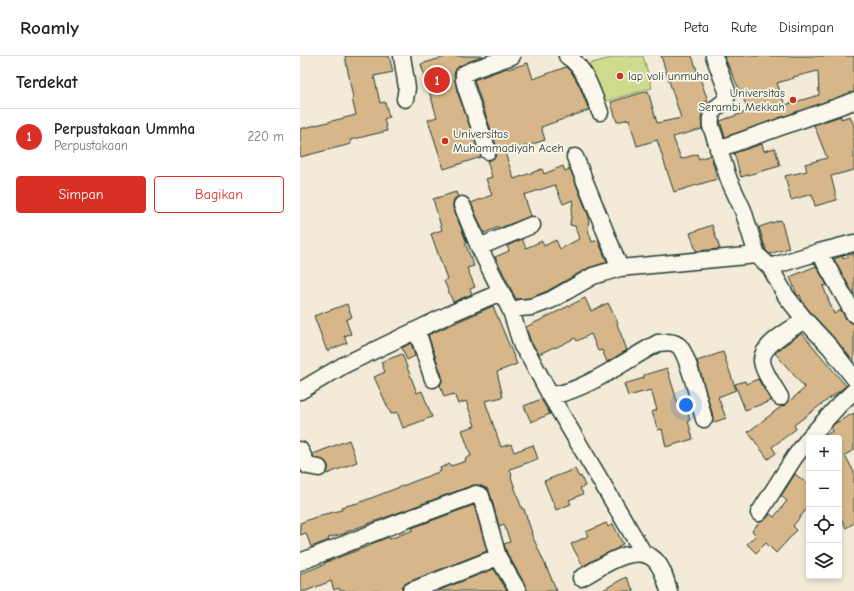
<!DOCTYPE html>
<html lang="id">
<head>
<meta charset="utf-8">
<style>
  :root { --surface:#fff; --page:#f6f6f6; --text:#202124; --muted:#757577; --line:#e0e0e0; --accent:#d93025 }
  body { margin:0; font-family:"Comic Neue",sans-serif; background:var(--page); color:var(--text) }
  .controls { position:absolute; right:12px; bottom:12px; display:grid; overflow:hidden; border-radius:4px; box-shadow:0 2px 6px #0003 }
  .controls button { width:36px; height:36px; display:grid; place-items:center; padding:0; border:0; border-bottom:1px solid var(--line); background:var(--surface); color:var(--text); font:20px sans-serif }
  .you { position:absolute; left:386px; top:349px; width:14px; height:14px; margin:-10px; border:3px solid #fff; border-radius:50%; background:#1a73e8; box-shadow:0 0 0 6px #1a73e833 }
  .badge { display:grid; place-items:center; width:26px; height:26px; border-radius:50%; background:var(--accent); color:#fff; font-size:13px; font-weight:700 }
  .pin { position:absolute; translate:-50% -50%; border:2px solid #fff; box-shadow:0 1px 4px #0006 }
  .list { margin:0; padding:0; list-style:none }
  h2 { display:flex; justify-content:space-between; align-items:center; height:52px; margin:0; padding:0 16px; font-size:17px }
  h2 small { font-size:13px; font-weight:400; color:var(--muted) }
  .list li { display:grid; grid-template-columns:26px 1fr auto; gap:12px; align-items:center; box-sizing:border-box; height:56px; padding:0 16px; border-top:1px solid var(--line) }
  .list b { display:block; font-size:15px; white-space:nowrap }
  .list p { margin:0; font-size:13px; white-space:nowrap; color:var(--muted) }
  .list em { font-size:13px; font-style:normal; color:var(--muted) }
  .actions { display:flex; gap:8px; padding:12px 16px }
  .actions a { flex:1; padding:9px 0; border:1px solid var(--accent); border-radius:4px; text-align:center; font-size:14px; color:var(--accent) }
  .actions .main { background:var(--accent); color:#fff }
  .icon { flex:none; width:22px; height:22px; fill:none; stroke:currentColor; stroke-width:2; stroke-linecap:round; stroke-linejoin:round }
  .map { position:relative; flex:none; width:554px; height:535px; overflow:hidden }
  header { display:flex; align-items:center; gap:24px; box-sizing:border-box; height:56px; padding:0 20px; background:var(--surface); border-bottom:1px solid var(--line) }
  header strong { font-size:19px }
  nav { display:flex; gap:22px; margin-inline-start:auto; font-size:14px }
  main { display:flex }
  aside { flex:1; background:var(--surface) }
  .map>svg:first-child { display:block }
  .green { fill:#cedb8f; stroke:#768c62 }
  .building { fill:#d7b78a; stroke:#1f3d34; fill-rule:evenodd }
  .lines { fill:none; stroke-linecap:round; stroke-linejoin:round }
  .minor-casing { stroke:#1f3d34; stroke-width:19 }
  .minor { stroke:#fbf7ec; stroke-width:16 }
  .poi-dot { fill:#c8321e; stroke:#fbf7ec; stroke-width:1.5 }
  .labels { text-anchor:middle; stroke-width:3.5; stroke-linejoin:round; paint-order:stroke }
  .poi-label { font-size:12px; fill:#1f3d34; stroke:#fbf7ec; text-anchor:start }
</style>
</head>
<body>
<header>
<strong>Roamly</strong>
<nav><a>Peta</a><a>Rute</a><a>Disimpan</a></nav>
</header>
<main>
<aside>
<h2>Terdekat<small></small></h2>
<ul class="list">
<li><span class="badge">1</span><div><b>Perpustakaan Ummha</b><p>Perpustakaan</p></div><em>220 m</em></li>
</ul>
<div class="actions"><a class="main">Simpan</a><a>Bagikan</a></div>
</aside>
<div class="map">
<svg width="554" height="535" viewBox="0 0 554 535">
  <rect width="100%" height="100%" fill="#f4ead8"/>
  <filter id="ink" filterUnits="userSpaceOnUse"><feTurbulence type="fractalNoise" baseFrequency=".025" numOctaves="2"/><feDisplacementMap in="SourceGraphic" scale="8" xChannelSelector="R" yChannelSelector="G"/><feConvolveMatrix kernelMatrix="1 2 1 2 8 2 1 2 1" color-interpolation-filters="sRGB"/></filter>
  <g filter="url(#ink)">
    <!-- green -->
    <path class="green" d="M 318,0 L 343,0 L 352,32 L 300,47 L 289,8 Z"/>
    <!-- building -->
    <path class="building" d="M 45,0 L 89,0 L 93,16 L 74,20 L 80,47 L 85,46 L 89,61 L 84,63 L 87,75 L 50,84 L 51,88 L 0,101 L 0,73 L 56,59 L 52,43 L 53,42 Z
      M 148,0 L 183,0 L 160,10 L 156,13 L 154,18 L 157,35 L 181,101 L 144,113 L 128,64 L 137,61 L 121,8 Z
      M 361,0 L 392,0 L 408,45 L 401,47 L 403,55 L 401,62 L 402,73 L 373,81 L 381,103 L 397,98 L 399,103 L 411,99 L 417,123 L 374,136 L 357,84 L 337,90 L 329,63 L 317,66 L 311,46 L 348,35 L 357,67 L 381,62 Z
      M 424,0 L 554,0 L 554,36 L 425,81 L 420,65 L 449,55 ZM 518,15 L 519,39 L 485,49 L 477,27 L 494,22 L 493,21 Z
      M 228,7 L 233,23 L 266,11 L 272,17 L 279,29 L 289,54 L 241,71 L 245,84 L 205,97 L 214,123 L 242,113 L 244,118 L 263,110 L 265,115 L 270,113 L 289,161 L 288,174 L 292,186 L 298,184 L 307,206 L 288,212 L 247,235 L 230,242 L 216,243 L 195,201 L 209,195 L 207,190 L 222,183 L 226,192 L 242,185 L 244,190 L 256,184 L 260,193 L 279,183 L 275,170 L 270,169 L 273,144 L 263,148 L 255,129 L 224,139 L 231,160 L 200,172 L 199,171 L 184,177 L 171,147 L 192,139 L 186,123 L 192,121 L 187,104 L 191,104 L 195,101 L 197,96 L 197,92 L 174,24 L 207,12 L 208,13 Z
      M 541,60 L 541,63 L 550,60 L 554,70 L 554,114 L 531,120 L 537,144 L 515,150 L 512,138 L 491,144 L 485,120 L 507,115 L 505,108 L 527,102 L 514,69 Z
      M 462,88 L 464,95 L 475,92 L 480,110 L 441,121 L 434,97 Z
      M 156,136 L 158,141 L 154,143 L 153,147 L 153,152 L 167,187 L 165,187 L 174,210 L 167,212 L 175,231 L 170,233 L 172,238 L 153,246 L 144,225 L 147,223 L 131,178 L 142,174 L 133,143 Z
      M 481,164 L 489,192 L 469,198 L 466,194 L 459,171 Z
      M 412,169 L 420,193 L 396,195 L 390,177 Z
      M 554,197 L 554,239 L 534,203 L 542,200 L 543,203 Z
      M 516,210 L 527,229 L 523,230 L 534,258 L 541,254 L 546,263 L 550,266 L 554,267 L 554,306 L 537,285 L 512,258 L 503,247 L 500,239 L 498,240 L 497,239 L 490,221 Z
      M 285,242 L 291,255 L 308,247 L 318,267 L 317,268 L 327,294 L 307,306 L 302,294 L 298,295 L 291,278 L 277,285 L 275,282 L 255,292 L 254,291 L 239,298 L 231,286 L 226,271 Z
      M 47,248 L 52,261 L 46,264 L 51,278 L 44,280 L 47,287 L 27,295 L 14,260 Z
      M 193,250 L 217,308 L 197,316 L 203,341 L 185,345 L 201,391 L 211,388 L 214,396 L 233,389 L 238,403 L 210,413 L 212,420 L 211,421 L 222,453 L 224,453 L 232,477 L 231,477 L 257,535 L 227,535 L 226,530 L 207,497 L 204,488 L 210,486 L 204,468 L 199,470 L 190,437 L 188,433 L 179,429 L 173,429 L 46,476 L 46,477 L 28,482 L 29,484 L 11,491 L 6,477 L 0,479 L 0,467 L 21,459 L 42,454 L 41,451 L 58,447 L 92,434 L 141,415 L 140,412 L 150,408 L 151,410 L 166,405 L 165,403 L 171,400 L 162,374 L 175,370 L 166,345 L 158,348 L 154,338 L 144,341 L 140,329 L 142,325 L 142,320 L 128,279 Z
      M 502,277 L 546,330 L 494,369 L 496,373 L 472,391 L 476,397 L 468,403 L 448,376 L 482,350 L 485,349 L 505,332 L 475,297 L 485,289 Z
      M 111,287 L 115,300 L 107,304 L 102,292 Z
      M 423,296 L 436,334 L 418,341 L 426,362 L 412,367 L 413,360 L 397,305 Z
      M 102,298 L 117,337 L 122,335 L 132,361 L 103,372 L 97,356 L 91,358 L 74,321 L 85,316 L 81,306 Z
      M 367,312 L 378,348 L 384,346 L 390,364 L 388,365 L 393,383 L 366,391 L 362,373 L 358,374 L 352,356 L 357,354 L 351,334 L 328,340 L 324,328 L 344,322 L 344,319 Z
      M 458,323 L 471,345 L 445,354 L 435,328 L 445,325 L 446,328 Z
      M 241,343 L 250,358 L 231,366 L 224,350 Z
      M 554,357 L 554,394 L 545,399 L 554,416 L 554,467 L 546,472 L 539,458 L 539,382 L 522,382 L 532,375 L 531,372 L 534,368 Z
      M 49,384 L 57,406 L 27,418 L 28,413 L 28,409 L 25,405 L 14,402 L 13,398 Z
      M 275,413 L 279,421 L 281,420 L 285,430 L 280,432 L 283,438 L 269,444 L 271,448 L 256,454 L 244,425 Z
      M 495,418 L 509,429 L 509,450 L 493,470 L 497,474 L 476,497 L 466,487 L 456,497 L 447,488 L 456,479 L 452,475 L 460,466 L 467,462 L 470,458 L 474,461 L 487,445 L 481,440 Z
      M 174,449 L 187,495 L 108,526 L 103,529 L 102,535 L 40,535 L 39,532 L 34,534 L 31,525 L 6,535 L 0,535 L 0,518 L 25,508 L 24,507 L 71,489 L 71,488 L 89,481 L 90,483 L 113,474 L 112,472 Z
      M 306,467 L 308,471 L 313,468 L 323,488 L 319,490 L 319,492 L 303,499 L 283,510 L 271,488 L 288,480 L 286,476 Z
      M 194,513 L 207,535 L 137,535 Z
      M 326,521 L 334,535 L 301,535 Z"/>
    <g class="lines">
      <defs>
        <path id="minor" d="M 102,0 L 107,32 L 105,43
          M 267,0 C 286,12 292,36 300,56
          M 414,0 L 427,35 C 429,53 408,45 411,70 L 429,124 L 443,154 L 457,199 L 470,211 L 486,240 L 505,264 L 530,291 L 554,322
          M 418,93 L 554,45
          M 188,95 L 166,32 L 164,24 L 164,18 L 172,14 L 212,0
          M 275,101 L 320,212
          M 162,149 L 179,191 L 232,169
          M 179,191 L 211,255 L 222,290 L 230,301 L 250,339 L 344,498
          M 519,196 L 554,258
          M 470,211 L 519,196 L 554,187
          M 211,255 L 220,252 L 232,251 L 251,244 L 293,220 L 320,212 L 457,199
          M 117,275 L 133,323
          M 0,335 L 44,309 L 152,257 L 201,236
          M 250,339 C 281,338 329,302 358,287 C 366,286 373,285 379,290 C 388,299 400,349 404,363
          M 480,341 C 475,332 462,314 462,304 C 462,288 493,272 505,264
          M 509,382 L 539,349 L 554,335
          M 0,394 L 8,410 L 19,412
          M 459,457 L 494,402 L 509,382
          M 0,506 L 103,465 L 176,438 L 181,440 L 198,501 L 218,535
          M 281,522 C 300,512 335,485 355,504 C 363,512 366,525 369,535
          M 111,535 L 198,501"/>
      </defs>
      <!-- minor casing -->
      <use href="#minor" class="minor-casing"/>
      <!-- minor -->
      <use href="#minor" class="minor"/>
    </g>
  </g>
  <!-- markers -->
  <g class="poi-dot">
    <circle cx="320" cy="20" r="4"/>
    <circle cx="493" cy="44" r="4"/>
    <circle cx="145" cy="85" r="4"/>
  </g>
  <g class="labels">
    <!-- poi labels -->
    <g class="poi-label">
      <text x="328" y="24">lap voli unmuha</text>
      <text x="485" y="41" text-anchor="end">Universitas<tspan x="485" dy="14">Serambi Mekkah</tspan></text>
      <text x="153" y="82">Universitas<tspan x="153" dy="14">Muhammadiyah Aceh</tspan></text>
    </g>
  </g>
</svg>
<div class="controls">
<button>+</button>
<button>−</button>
<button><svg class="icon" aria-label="locate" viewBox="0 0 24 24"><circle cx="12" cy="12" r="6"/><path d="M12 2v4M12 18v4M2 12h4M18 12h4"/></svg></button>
<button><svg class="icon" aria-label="layers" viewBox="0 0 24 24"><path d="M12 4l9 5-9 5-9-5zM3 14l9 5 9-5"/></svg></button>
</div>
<div class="you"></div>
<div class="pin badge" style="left:137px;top:24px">1</div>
</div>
</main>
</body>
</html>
